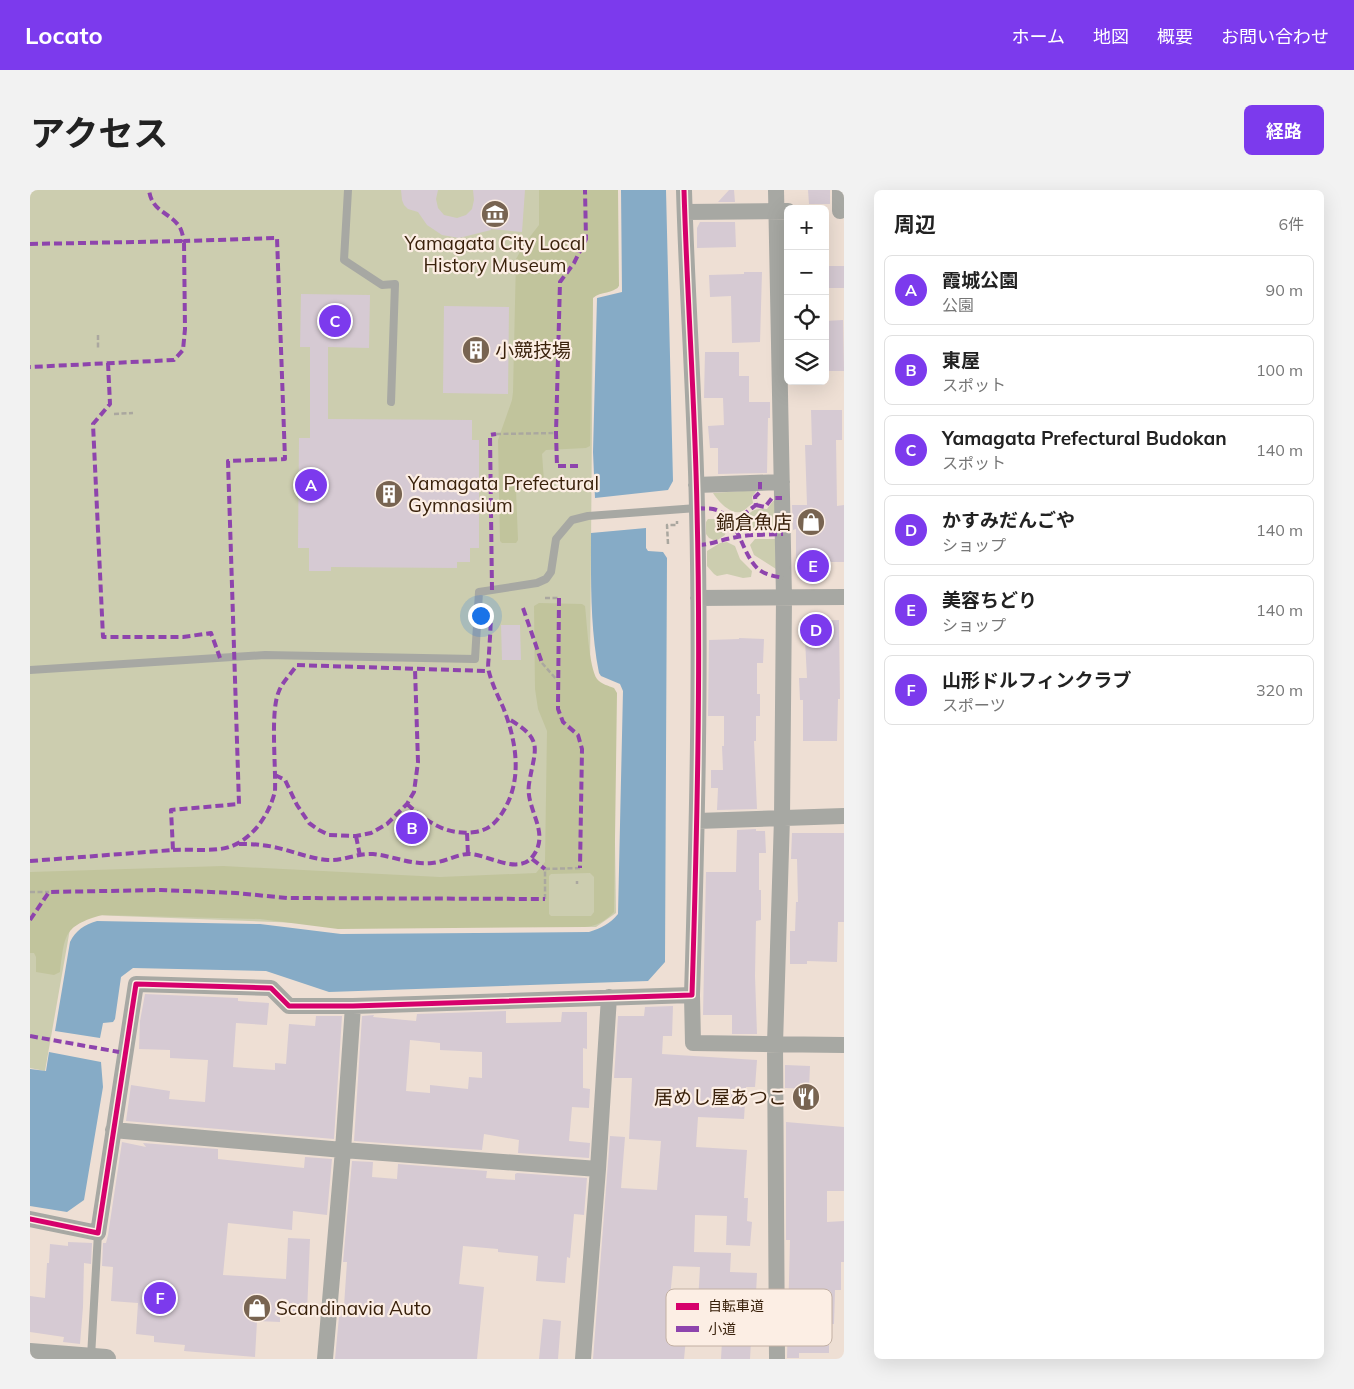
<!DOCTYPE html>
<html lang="ja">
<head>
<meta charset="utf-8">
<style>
  :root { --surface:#fff; --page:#f2f2f2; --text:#222; --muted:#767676; --line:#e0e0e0; --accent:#7c3aed }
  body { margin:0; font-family:Mulish,"Noto Sans JP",sans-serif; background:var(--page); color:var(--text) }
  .controls { position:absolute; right:15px; top:15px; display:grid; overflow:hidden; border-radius:8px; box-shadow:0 5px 20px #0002 }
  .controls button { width:45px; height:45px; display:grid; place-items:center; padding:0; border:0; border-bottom:1px solid var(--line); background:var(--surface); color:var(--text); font:25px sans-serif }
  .you { position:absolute; left:450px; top:425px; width:18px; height:18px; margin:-12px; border:4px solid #fff; border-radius:50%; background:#1a73e8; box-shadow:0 0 0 8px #1a73e833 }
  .badge { display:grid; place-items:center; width:32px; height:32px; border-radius:50%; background:var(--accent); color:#fff; font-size:16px; font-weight:700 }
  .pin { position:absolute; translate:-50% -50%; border:2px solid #fff; box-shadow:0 1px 5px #0006 }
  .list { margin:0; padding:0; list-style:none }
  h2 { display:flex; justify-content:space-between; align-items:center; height:65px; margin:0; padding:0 20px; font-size:21px }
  h2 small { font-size:16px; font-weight:400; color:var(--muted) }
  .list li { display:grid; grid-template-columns:32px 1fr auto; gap:15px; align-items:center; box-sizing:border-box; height:70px; margin:0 10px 10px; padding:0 10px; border:1px solid var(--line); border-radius:8px }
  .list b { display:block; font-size:19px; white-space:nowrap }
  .list p { margin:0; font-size:16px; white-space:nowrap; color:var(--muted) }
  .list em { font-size:16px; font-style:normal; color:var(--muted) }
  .icon { flex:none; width:28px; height:28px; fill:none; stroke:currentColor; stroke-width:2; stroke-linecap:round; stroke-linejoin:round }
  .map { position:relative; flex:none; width:814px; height:1169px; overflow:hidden; border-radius:8px }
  header { display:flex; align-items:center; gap:30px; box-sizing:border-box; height:70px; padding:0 25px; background:var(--accent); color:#fff }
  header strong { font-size:24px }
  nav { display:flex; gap:28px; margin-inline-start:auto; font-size:18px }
  .intro { display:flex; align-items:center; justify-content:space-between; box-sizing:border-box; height:120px; padding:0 30px }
  h1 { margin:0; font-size:35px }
  .button { padding:12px 22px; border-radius:8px; background:var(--accent); color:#fff; font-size:18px; font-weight:700 }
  main { display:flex; gap:30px; padding:0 30px }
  aside { flex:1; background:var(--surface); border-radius:8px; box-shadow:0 5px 20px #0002 }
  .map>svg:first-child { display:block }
  .green { fill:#cccdaf }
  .forest { fill:#c1c49c; fill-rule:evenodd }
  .water { fill:#86abc6 }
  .building { fill:#d6cad3; fill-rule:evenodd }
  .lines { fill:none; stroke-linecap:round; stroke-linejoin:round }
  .path { stroke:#aaa79f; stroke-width:2.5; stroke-dasharray:5 2.5; stroke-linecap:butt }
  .service { stroke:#a7a8a3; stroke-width:8 }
  .minor { stroke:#a7a8a3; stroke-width:16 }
  .tertiary { stroke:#a7a8a3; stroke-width:20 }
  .quiet { stroke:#8e44ad; stroke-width:4; stroke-dasharray:8 4; stroke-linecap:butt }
  .cycleway-casing { stroke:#fceee4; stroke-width:8 }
  .cycleway { stroke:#d6006c; stroke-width:5 }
  .labels { text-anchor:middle; stroke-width:4.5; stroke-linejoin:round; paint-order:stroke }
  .poi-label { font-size:19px; fill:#39210b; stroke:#fceee4; text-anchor:start }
  .key { fill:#fceee4; stroke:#c2b0a3; stroke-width:1 }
  .key-label { font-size:14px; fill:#39210b }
</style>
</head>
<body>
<header>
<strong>Locato</strong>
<nav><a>ホーム</a><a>地図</a><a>概要</a><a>お問い合わせ</a></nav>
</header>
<div class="intro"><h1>アクセス</h1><a class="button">経路</a></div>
<main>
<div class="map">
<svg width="814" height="1169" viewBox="0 0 814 1169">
  <rect width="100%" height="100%" fill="#eedfd4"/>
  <!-- green -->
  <path class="green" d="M 0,0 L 586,0 L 588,98 L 563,105 L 560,485 L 583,515 L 586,723 L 566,737 L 326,735 L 62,725 L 40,739 L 15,881 L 0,878 Z
    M 727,300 L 722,307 L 723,313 C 720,315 716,319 713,321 C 702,327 688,311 683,303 Z
    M 743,311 L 745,311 L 746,339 C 734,341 722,343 714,334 C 714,328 721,319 729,319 C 732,318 734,319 737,319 Z
    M 678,329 L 683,329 L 694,331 L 697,337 L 695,345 L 686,351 L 679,348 L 676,344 L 676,332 Z
    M 725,349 L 746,349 L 746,379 L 724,365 L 720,355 Z
    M 697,352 L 705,356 L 710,369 L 722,381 L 721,387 L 713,388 L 697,384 L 687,386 L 684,384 L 677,376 L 677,361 L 690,353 Z"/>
  <!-- forest -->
  <path class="forest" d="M 509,0 L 588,0 L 589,96 C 583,104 571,101 563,108 L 560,256 L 556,258 L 516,260 L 512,264 L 514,291 L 510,295 L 490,296 L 486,300 L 488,350 L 486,353 L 472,353 L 470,351 L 468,250 L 482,210 L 483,202 L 486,69 L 495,53 L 509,35 Z
    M 509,413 L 552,414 L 555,416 C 557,433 559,477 567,489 C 571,494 579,496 584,498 L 587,503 L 584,722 C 575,731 567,736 555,737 L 308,739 L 230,729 L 72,725 C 33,736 35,745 30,782 L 24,785 L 6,782 L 6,767 L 4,763 L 0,763 L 0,682 L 193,676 L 410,687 L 506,683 L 515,672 L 517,541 L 508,519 L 505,499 L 504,416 ZM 560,683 L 564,687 L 564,722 L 561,726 L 521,726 L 519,724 L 519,686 L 521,684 Z"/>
  <!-- water -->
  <path class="water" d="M 591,0 L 636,0 L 643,291 L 638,300 L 565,308 L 563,262 L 567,108 L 592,102 Z
    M 616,338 L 616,358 L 618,361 L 633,362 L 637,368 L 635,772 L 618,791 L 299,802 L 236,781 L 103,778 L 91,787 L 85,829 L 83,832 L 73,833 L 70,848 L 25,841 L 40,752 C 46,740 54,735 67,731 L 230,734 L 311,744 L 559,742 C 571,738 580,734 588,724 L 593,501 L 590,494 L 571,486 L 569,483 C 560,437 561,390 561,343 Z
    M 19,862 L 71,872 L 73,897 L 54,1010 L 37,1022 L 0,1016 L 0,879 L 16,881 Z"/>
  <!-- building -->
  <path class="building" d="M 371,0 L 408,0 L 406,9 L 408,18 L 414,25 L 427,28 L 436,25 L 442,19 L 444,10 L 443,0 L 495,0 L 492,42 L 461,39 L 461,40 L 429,48 L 412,45 L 397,35 L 388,22 L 378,19 L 374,15 L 372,10 Z
    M 699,0 L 704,0 L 705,12 L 688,12 Z
    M 778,0 L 800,0 L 800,14 L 779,14 Z
    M 670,32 L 705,32 L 706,57 L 667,58 L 667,38 Z
    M 795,76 L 814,76 L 814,98 L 795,98 Z
    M 714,82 L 732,82 L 730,152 L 702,153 L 701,106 L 680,107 L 679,85 L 714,84 Z
    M 271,104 L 340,105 L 339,158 L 298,157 L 298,229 L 442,230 L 442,250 L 449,250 L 449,358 L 440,358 L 440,372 L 427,372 L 427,378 L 301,377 L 301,381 L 279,381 L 279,358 L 268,358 L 269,248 L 280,248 L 280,157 L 270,157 Z
    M 414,116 L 479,117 L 478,204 L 413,203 Z
    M 813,130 L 814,181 L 795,181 L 795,131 Z
    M 675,162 L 709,162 L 709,186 L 719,186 L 719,212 L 740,212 L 740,228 L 738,228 L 737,283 L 688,284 L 688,258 L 680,258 L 678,236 L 694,235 L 693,208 L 674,208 Z
    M 781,220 L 812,220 L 812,250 L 806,250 L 807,316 L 814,315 L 814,372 L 792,372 L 792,383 L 766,383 L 766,339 L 763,340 L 762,315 L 777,315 L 775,255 L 782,255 Z
    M 809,430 L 810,509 L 808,509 L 807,551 L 773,551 L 773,510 L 770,510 L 769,488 L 777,488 L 774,431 Z
    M 471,435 L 490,435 L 491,470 L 472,470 Z
    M 709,448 L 734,449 L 733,473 L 727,473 L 727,504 L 730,504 L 730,526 L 726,526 L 726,551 L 724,551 L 727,619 L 687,620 L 688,598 L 681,598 L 681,580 L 693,580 L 692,556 L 694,556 L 694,526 L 678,526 L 679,450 L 709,449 Z
    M 379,630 L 387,630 L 391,638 L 386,646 L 376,646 L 373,637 Z
    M 726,639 L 726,641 L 735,641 L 736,663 L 729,663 L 729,700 L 731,700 L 731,730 L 726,731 L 725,786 L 727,844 L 702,844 L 702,825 L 673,825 L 676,682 L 706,682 L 707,640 Z
    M 762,643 L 814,643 L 814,732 L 808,732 L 807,772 L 777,771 L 777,774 L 760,774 L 760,741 L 765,741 L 766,712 L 768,712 L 767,669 L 761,669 Z
    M 115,804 L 208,808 L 208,811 L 239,813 L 237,835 L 206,833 L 203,877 L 245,880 L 245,873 L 256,874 L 259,834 L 285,836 L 286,826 L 312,826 L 304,949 L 96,931 L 101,895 L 140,901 L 139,909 L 175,912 L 178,870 L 140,868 L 140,860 L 109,859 L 110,831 Z
    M 643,816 L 642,846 L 633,846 L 632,864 L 727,870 L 725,897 L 716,897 L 714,929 L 668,927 L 666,957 L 717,960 L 714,1008 L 718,1008 L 717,1031 L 722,1032 L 720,1056 L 696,1055 L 697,1026 L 665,1025 L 664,1062 L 701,1063 L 700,1082 L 727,1083 L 726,1104 L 699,1102 L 695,1142 L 657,1138 L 654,1169 L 563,1169 L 580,946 L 595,947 L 591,998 L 627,1000 L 631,951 L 599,949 L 602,888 L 584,888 L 588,826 L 614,826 L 615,817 ZM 643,1076 L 670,1077 L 668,1113 L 642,1111 L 642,1108 L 640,1108 Z
    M 476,821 L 476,833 L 531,832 L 532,822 L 557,822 L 557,859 L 553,858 L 553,898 L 560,899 L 559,918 L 542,917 L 539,951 L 560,953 L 559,968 L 488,963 L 489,950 L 454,944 L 452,960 L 324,951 L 332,826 L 344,825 L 343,827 L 386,831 L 387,824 ZM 380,850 L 410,853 L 410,860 L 452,862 L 452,888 L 439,887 L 438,899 L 400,895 L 400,903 L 376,901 Z
    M 755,875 L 780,876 L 779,899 L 755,898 Z
    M 756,932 L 814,937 L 814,1001 L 797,1001 L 797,1032 L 814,1031 L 814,1072 L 811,1072 L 811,1100 L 805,1100 L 804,1134 L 799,1134 L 799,1163 L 769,1163 L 769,1168 L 757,1168 L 760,1050 L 756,1050 Z
    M 92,952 L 116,957 L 113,953 L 188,959 L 188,969 L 274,978 L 275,967 L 302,969 L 297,1025 L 263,1021 L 262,1040 L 198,1033 L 193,1085 L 256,1089 L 258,1048 L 280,1049 L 277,1123 L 250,1121 L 250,1132 L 227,1131 L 225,1167 L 154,1161 L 155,1155 L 124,1152 L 124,1146 L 106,1144 L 108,1113 L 81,1111 L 83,1077 L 72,1076 L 73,1053 L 76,1053 L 78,1045 Z
    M 322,971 L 343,972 L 342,987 L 367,989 L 368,974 L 457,981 L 456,988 L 485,990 L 485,984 L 487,983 L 557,988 L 554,1025 L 544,1024 L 540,1068 L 537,1067 L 535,1093 L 506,1091 L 508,1066 L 468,1062 L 468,1059 L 433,1056 L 429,1094 L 454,1097 L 447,1169 L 305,1169 L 310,1116 L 314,1116 L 317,1072 L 313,1072 Z
    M 38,1052 L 62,1053 L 61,1074 L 54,1073 L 53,1117 L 50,1154 L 33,1152 L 34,1147 L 0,1142 L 0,1106 L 15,1108 L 17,1073 L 19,1073 L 20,1054 L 38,1056 Z
    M 513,1129 L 531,1131 L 528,1169 L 509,1169 Z
    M 692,1150 L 721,1151 L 720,1169 L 691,1169 Z"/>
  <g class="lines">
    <!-- path -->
    <path class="path" d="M 68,145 L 68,159
      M 84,224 L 103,223
      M 466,244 L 526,243
      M 638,354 L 637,335 L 647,335 L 647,331
      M 515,408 L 529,408
      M 512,473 L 527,490
      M 547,691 L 547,694
      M 0,702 L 19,702
      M 515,709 L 515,679 L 550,678"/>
    <!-- service -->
    <path class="service" d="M 318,0 L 314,70 L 352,95 L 365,94 L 361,212
      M 0,480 L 235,465 L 445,469 L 449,402 L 507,393 L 516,389 L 521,382 L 526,349 L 542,330 L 558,326 L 667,318
      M 61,1167 L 68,1043"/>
    <!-- minor -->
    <path class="minor" d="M 746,0 L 754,408 L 752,628 L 745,854 L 747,1169
      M 810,0 L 810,21
      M 655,22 L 758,21
      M 666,295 L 752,292
      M 668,408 L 814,407
      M 667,631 L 814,626
      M 662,805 L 663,853 L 814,855
      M 83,940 L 313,960 L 568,979
      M 0,1029 L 68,1043 L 106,794 L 241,798 L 259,816 L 323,816 L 662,805 C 667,643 671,481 667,319 C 665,213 657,107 654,0
      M 295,1169 L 313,960 L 323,816
      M 553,1169 L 568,979 L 579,807"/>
    <!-- tertiary -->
    <path class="tertiary" d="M 0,1163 L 76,1169"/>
    <!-- quiet -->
    <path class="quiet" d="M 0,54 L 154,51 L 155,139 L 153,160 L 144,170 L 0,177
      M 78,173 L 80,214 L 63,234 L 73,447 L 153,447 L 181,443 L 190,468
      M 548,276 L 527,276 L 526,243 L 530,92 L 544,73 L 556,49 L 555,0
      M 726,315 L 735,317 L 742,308 L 752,308
      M 667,318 C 672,319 678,318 683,319 C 709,325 710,362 728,379 C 735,385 745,386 753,388
      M 702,333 L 726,315 L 725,307 L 730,302 L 730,292
      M 668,355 C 680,355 690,350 702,348 C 719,344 736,345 753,344
      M 462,400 L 460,245 L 466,244
      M 529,408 L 528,519 L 533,532 L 548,545 L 552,559 L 550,678
      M 493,418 L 512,473
      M 245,585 L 255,590 L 267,615 L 279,633 L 289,640 L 299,645 L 326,646 L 341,643 L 357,634 L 377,614 L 384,602 L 388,572 L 385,479
      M 377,614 C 397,632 417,646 445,642 C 459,640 467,632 474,620 C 493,588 486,550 473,517 C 468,506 462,494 459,482 C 457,476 459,469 459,463 C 460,448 461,433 461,417
      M 437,643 L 438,664
      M 326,646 L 330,666
      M 209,654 C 216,654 224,654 231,655 C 254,657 275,668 298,670 C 313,671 328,663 343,664 C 363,666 381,675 402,673 C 415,672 427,664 439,664 C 457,664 489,686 503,666 C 521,642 495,619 499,594 C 505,557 515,550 477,528
      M 143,660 C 158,659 175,661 190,659 C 218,656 239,627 245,601 C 246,575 240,521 249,501 C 253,491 261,484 267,475 L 458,481
      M 502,669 L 515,679
      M 0,671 L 143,660 L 141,620 L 209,614 L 198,271 L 255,269 L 247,48 L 154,51 C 153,47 152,40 149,36 C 138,21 122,22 119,0
      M 0,730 L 19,702 L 131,700 L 206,703 L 257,708 L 515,709
      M 0,846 L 89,862"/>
    <defs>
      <path id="cycleway" d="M 0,1029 L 68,1043 L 106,794 L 241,798 L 259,816 L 323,816 L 662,805 C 667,643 671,481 667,319 C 665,213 657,107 654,0"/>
    </defs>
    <!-- cycleway casing -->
    <use href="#cycleway" class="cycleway-casing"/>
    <!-- cycleway -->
    <use href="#cycleway" class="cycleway"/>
  </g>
  <!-- icons -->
  <defs>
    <symbol id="museum-disc" viewBox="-11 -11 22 22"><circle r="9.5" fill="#786451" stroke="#fceee4"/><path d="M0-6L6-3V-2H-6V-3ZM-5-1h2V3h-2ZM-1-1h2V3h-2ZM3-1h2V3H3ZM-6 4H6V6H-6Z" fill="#fff"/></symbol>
    <symbol id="building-disc" viewBox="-11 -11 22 22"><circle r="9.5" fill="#786451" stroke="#fceee4"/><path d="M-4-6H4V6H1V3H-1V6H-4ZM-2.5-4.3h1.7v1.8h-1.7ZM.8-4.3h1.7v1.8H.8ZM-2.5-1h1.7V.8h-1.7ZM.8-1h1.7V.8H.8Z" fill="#fff"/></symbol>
    <symbol id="shop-disc" viewBox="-11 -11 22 22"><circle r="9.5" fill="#786451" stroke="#fceee4"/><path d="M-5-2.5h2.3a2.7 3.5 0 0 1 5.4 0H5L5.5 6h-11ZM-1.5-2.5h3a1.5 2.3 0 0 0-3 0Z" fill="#fff"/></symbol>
    <symbol id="restaurant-disc" viewBox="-11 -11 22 22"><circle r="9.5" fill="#786451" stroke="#fceee4"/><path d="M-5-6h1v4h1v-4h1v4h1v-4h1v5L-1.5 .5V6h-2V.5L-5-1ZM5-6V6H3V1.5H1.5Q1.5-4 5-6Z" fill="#fff"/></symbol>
  </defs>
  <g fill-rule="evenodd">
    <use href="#museum-disc" x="449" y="8" width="32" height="32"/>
    <use href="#building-disc" x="430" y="144" width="32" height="32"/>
    <use href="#building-disc" x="343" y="288" width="32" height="32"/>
    <use href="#shop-disc" x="765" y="316" width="32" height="32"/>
    <use href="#restaurant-disc" x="760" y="891" width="32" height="32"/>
    <use href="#shop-disc" x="211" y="1102" width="32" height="32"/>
  </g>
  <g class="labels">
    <!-- poi labels -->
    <g class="poi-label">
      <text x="465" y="60" text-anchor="middle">Yamagata City Local<tspan x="465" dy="22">History Museum</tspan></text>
      <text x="465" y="167">小競技場</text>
      <text x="378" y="300">Yamagata Prefectural<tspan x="378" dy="22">Gymnasium</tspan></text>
      <text x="762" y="339" text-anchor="end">鍋倉魚店</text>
      <text x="757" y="914" text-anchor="end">居めし屋あつこ</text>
      <text x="246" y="1125">Scandinavia Auto</text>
    </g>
  </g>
  <!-- legend -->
  <rect x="636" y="1099" width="166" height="57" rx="8" class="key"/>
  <rect x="646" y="1113" width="23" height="7" fill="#d6006c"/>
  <rect x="646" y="1136" width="23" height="6" fill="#8e44ad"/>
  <g class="key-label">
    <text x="678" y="1121">自転車道</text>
    <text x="678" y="1144">小道</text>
  </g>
</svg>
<div class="controls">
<button>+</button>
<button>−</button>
<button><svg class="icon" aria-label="locate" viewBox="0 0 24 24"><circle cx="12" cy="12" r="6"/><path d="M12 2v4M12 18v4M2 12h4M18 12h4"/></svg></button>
<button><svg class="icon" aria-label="layers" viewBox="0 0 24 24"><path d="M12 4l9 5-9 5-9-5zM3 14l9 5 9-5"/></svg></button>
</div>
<div class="you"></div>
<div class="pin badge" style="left:281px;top:295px">A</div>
<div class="pin badge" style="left:382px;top:638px">B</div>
<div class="pin badge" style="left:305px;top:131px">C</div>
<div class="pin badge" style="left:786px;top:440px">D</div>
<div class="pin badge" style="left:783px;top:376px">E</div>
<div class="pin badge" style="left:130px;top:1108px">F</div>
</div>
<aside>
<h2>周辺<small>6件</small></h2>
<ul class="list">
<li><span class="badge">A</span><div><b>霞城公園</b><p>公園</p></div><em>90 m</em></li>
<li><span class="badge">B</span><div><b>東屋</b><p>スポット</p></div><em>100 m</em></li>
<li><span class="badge">C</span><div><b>Yamagata Prefectural Budokan</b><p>スポット</p></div><em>140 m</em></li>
<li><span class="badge">D</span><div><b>かすみだんごや</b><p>ショップ</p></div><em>140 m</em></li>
<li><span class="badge">E</span><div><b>美容ちどり</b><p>ショップ</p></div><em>140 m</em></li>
<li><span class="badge">F</span><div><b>山形ドルフィンクラブ</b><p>スポーツ</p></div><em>320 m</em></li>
</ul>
</aside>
</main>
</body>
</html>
